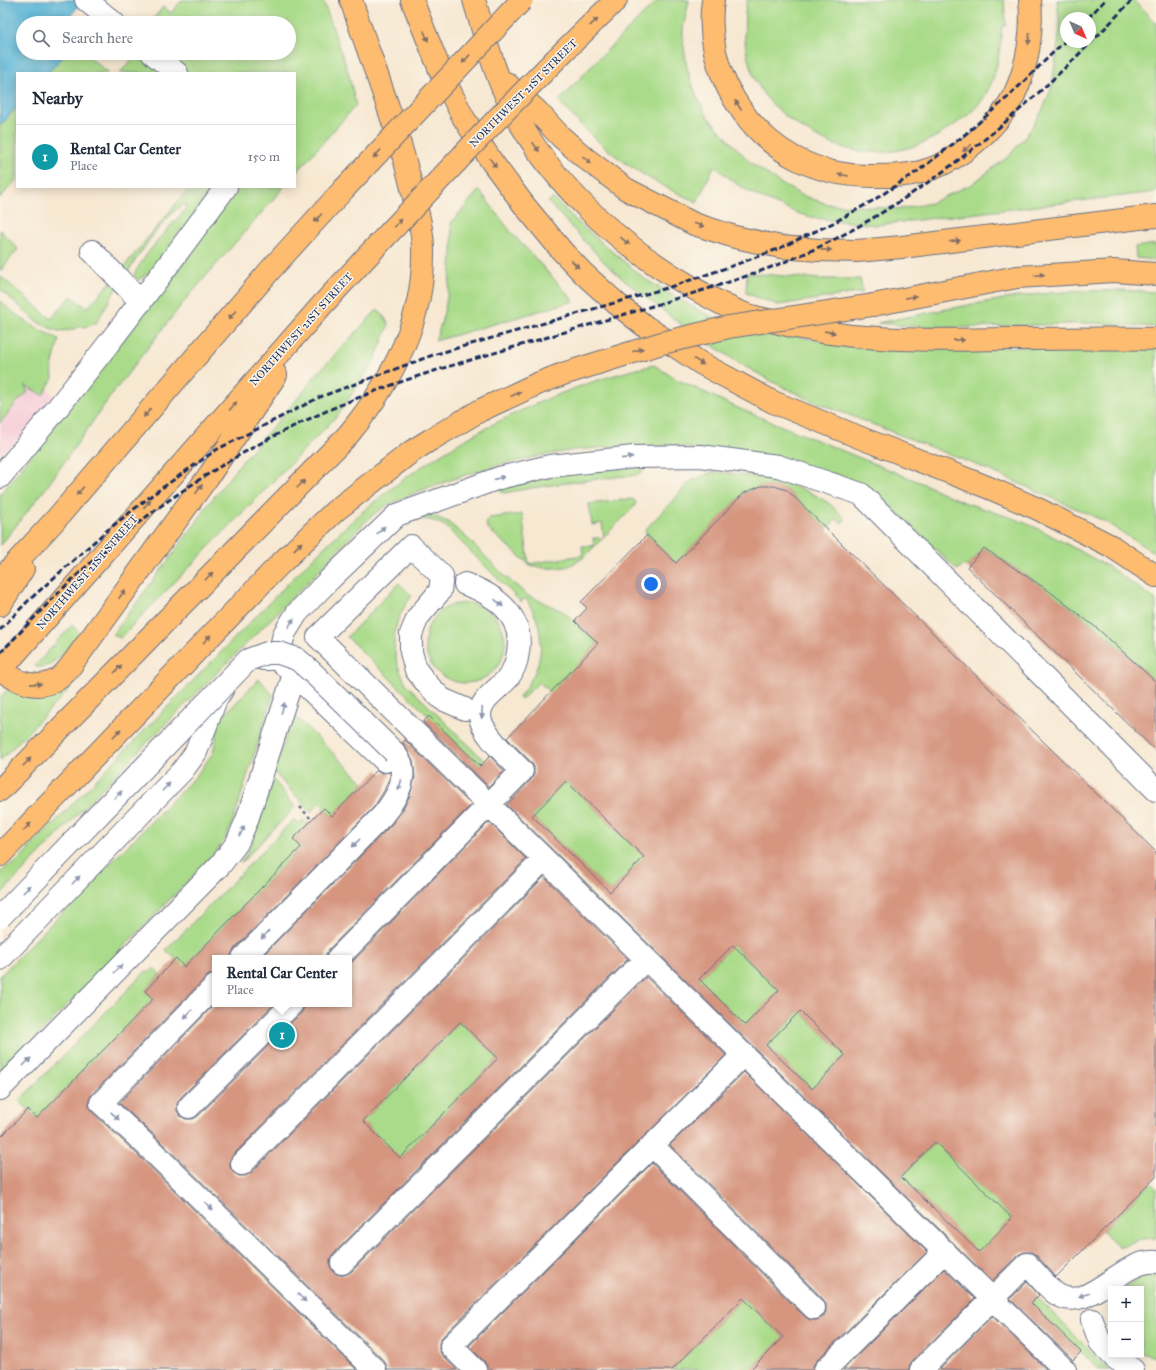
<!DOCTYPE html>
<html lang="en">
<head>
<meta charset="utf-8">
<style>
  :root { --surface:#fff; --page:#f2f2f3; --text:#1f2937; --muted:#747a83; --line:#e0e1e3; --accent:#b45309 }
  body { margin:0; font-family:"IM FELL Great Primer",serif; background:var(--page); color:var(--text) }
  .controls { position:absolute; right:12px; bottom:12px; display:grid; overflow:hidden; border-radius:0px; box-shadow:0 2px 10px #0003 }
  .controls button { width:36px; height:36px; display:grid; place-items:center; padding:0; border:0; border-bottom:1px solid var(--line); background:var(--surface); color:var(--text); font:20px sans-serif }
  .compass { position:absolute; left:1060px; top:12px; width:36px; height:36px; border-radius:50%; background:var(--surface); box-shadow:0 2px 10px #0003; rotate:136deg }
  .you { position:absolute; left:651px; top:584px; width:14px; height:14px; margin:-10px; border:3px solid #fff; border-radius:50%; background:#1a73e8; box-shadow:0 0 0 6px #1a73e833 }
  .badge { display:grid; place-items:center; width:26px; height:26px; border-radius:50%; background:var(--accent); color:#fff; font-size:13px; font-weight:700 }
  .pin { position:absolute; translate:-50% -50%; border:2px solid #fff; box-shadow:0 1px 4px #0006 }
  .popup { position:absolute; left:212px; top:955px; width:140px; height:52px; box-sizing:border-box; display:grid; place-content:center; border-radius:0px; background:var(--surface); filter:drop-shadow(0 1px 3px #0005); font-size:13px; white-space:nowrap; color:var(--muted) }
  .popup b { font-size:15px; color:var(--text) }
  .popup::after { content:''; position:absolute; left:50%; top:100%; margin-left:-8px; border:8px solid transparent; border-top-color:var(--surface) }
  .list { margin:0; padding:0; list-style:none }
  h2 { display:flex; justify-content:space-between; align-items:center; height:52px; margin:0; padding:0 16px; font-size:17px }
  h2 small { font-size:13px; font-weight:400; color:var(--muted) }
  .list li { display:grid; grid-template-columns:26px 1fr auto; gap:12px; align-items:center; box-sizing:border-box; height:64px; padding:0 16px; border-top:1px solid var(--line) }
  .list b { display:block; font-size:15px; white-space:nowrap }
  .list p { margin:0; font-size:13px; white-space:nowrap; color:var(--muted) }
  .list em { font-size:13px; font-style:normal; color:var(--muted) }
  .icon { flex:none; width:22px; height:22px; fill:none; stroke:currentColor; stroke-width:2; stroke-linecap:round; stroke-linejoin:round }
  .map { position:relative; flex:none; width:1156px; height:1370px; overflow:hidden }
  .search { position:absolute; background:var(--surface); box-shadow:0 2px 10px #0003; left:16px; top:16px; width:280px; height:44px; display:flex; align-items:center; gap:10px; box-sizing:border-box; padding:0 14px; border-radius:22px; color:var(--muted); font-size:15px }
  .panel { position:absolute; background:var(--surface); box-shadow:0 2px 10px #0003; left:16px; top:72px; width:280px; height:116px; border-radius:0px }
  .map>svg:first-child { display:block }
  .built { fill:#f6cfd8 }
  .green { fill:#aadb8a; stroke:#628574; fill-rule:evenodd }
  .water { fill:#55b2d4; stroke:#387099 }
  .building { fill:#d5957f; fill-rule:evenodd }
  .lines { fill:none; stroke-linecap:round; stroke-linejoin:round }
  .minor-casing { stroke:#687087; stroke-width:24 }
  .major-casing { stroke:#687087; stroke-width:24 }
  .highway-casing { stroke:#687087; stroke-width:24 }
  .path { stroke:#687087; stroke-width:2.5; stroke-dasharray:3 3; stroke-linecap:butt }
  .minor { stroke:#fff; stroke-width:22 }
  .major { stroke:#fdbc6f; stroke-width:22 }
  .highway { stroke:#fdbc6f; stroke-width:22 }
  .rail { stroke:#1b2f5e; stroke-width:3; stroke-dasharray:6 3; stroke-linecap:butt }
  .minor-bridge-casing { stroke:#687087; stroke-width:24; stroke-linecap:butt }
  .major-bridge-casing { stroke:#687087; stroke-width:24; stroke-linecap:butt }
  .highway-bridge-casing { stroke:#687087; stroke-width:24; stroke-linecap:butt }
  .minor-bridge { stroke:#fff; stroke-width:22 }
  .major-bridge { stroke:#fdbc6f; stroke-width:22 }
  .highway-bridge { stroke:#fdbc6f; stroke-width:22 }
  .oneway { fill:#816e66 }
  .oneway2 { fill:#8d97ae }
  .labels { text-anchor:middle; stroke-width:3; stroke-linejoin:round; paint-order:stroke }
  .street-label { font-size:11px; fill:#1b2f5e; stroke:#fbf7ec }
</style>
</head>
<body>
<div class="map">
<svg width="1156" height="1370" viewBox="0 0 1156 1370">
  <rect width="100%" height="100%" fill="#fbf7ec"/>
  <filter id="ink" filterUnits="userSpaceOnUse"><feTurbulence type="fractalNoise" baseFrequency=".025" numOctaves="2"/><feDisplacementMap in="SourceGraphic" scale="8" xChannelSelector="R" yChannelSelector="G"/><feConvolveMatrix kernelMatrix="1 2 1 2 8 2 1 2 1" color-interpolation-filters="sRGB"/></filter>
  <filter id="wash" filterUnits="userSpaceOnUse"><feTurbulence type="fractalNoise" baseFrequency=".012" numOctaves="4" result="noise"/><feDisplacementMap in="SourceGraphic" scale="16" xChannelSelector="R" yChannelSelector="G"/><feGaussianBlur stdDeviation="0.9" result="paint"/><feColorMatrix in="noise" values="0 0 0 0 0 0 0 0 0 0 0 0 0 0 0 0 0 1.4 0 .05"/><feComposite in="paint" operator="in"/></filter>
  <g filter="url(#wash)">
    <rect width="100%" height="100%" fill="#f7e8d2"/>
    <!-- built -->
    <path class="built" d="M 0,331 L 56,399 L 0,460 Z"/>
    <!-- green -->
    <path class="green" d="M 182,0 L 323,0 L 348,72 L 356,105 L 295,174 L 295,73 L 187,73 L 162,53 L 289,53 L 289,23 L 150,23 L 163,7 L 171,13 Z
      M 658,0 L 689,0 L 683,29 L 683,41 L 687,68 L 696,95 L 707,116 L 726,137 L 750,162 L 778,182 L 801,195 L 827,204 L 901,209 L 931,203 L 972,184 L 1009,156 L 1026,136 L 1042,111 L 1052,87 L 1060,28 L 1057,0 L 1133,0 L 1156,23 L 1156,192 L 876,225 L 815,218 L 800,214 L 759,197 L 738,185 L 714,166 L 697,202 C 638,176 601,150 559,101 L 597,60 ZM 1066,18 L 1090,18 L 1090,42 L 1066,42 Z
      M 747,0 L 1004,0 L 1006,26 L 1002,26 C 1000,49 998,73 986,94 C 978,108 965,118 951,127 C 902,162 848,160 799,126 C 783,115 766,101 757,83 C 744,57 742,28 747,0 Z
      M 66,53 L 84,53 L 109,73 L 48,73 Z
      M 136,54 L 147,59 L 164,73 L 120,73 Z
      M 17,107 L 17,179 L 0,198 L 0,126 Z
      M 190,187 L 213,187 L 159,266 L 140,279 L 136,279 L 133,277 C 141,260 154,245 166,231 C 173,222 182,216 186,207 L 185,204 C 168,210 136,258 127,274 L 124,269 L 127,263 Z
      M 239,187 L 284,187 L 186,299 L 112,394 L 46,488 L 0,546 L 0,495 L 185,260 Z
      M 479,190 L 511,232 L 574,301 L 435,341 C 448,309 455,257 451,223 Z
      M 553,198 L 582,226 L 646,280 L 688,304 L 706,314 L 713,317 L 801,337 L 839,345 L 870,348 L 1156,346 L 1156,554 L 1104,521 L 1073,507 L 979,466 L 808,399 L 773,382 L 739,363 L 679,323 L 625,281 L 603,261 L 548,202 Z
      M 0,230 L 18,249 L 0,271 Z
      M 1156,244 L 1156,260 L 1136,258 L 1135,247 Z
      M 747,273 L 820,279 L 860,279 L 863,292 L 778,305 L 746,293 Z
      M 0,276 L 51,319 L 71,296 L 87,308 L 112,281 L 122,279 L 96,323 L 86,327 L 78,327 L 72,330 L 59,331 L 50,328 L 39,323 L 27,313 L 0,289 Z
      M 1124,290 L 1156,292 L 1156,327 L 1092,323 L 950,328 L 912,326 L 878,323 C 931,312 985,301 1039,294 C 1067,291 1096,291 1124,290 Z
      M 0,301 C 19,318 36,329 59,339 L 52,367 L 53,378 L 43,395 L 24,385 L 28,392 L 18,401 L 0,423 Z
      M 378,309 L 388,322 L 389,325 L 374,361 L 338,415 L 120,638 L 113,634 L 196,523 L 204,510 L 239,465 L 304,391 L 314,377 Z
      M 654,365 L 676,379 L 740,409 L 924,484 L 963,502 L 1018,520 L 1039,529 L 1109,567 L 1156,600 L 1156,682 C 1136,664 1118,645 1097,628 C 1061,599 1023,573 984,548 L 967,567 L 964,565 L 957,570 L 885,500 L 865,486 L 835,474 L 678,446 L 618,446 L 574,450 L 540,456 L 499,465 L 462,476 L 419,491 L 386,506 L 374,514 L 360,527 L 306,584 L 127,763 L 0,895 L 0,873 L 6,867 L 14,864 L 307,564 C 322,550 336,535 351,522 C 416,463 499,415 581,386 C 605,377 629,371 654,365 Z
      M 635,467 L 642,469 L 643,471 C 637,477 623,476 616,477 C 578,481 541,486 503,493 L 500,491 L 501,489 L 503,488 L 563,474 Z
      M 712,472 C 751,475 793,480 827,502 C 833,506 839,513 845,519 L 842,523 L 836,519 L 827,529 L 787,490 L 774,486 L 761,486 L 744,493 L 676,563 L 647,535 L 645,530 L 691,481 Z
      M 631,499 L 634,500 L 636,503 L 633,508 L 583,558 L 569,566 L 560,568 L 544,568 L 530,565 L 488,529 L 486,524 L 489,518 L 522,514 L 529,564 L 583,555 L 582,546 L 594,546 L 593,538 L 604,538 L 602,523 L 592,525 L 589,504 Z
      M 429,514 L 448,522 L 468,539 L 505,576 L 527,595 L 564,612 L 598,643 L 551,693 L 539,682 L 521,700 L 519,697 C 524,690 530,683 533,676 C 546,651 542,620 525,598 L 521,602 L 445,526 C 426,517 424,518 403,523 Z
      M 399,583 L 412,596 C 389,624 389,654 407,685 L 485,761 L 480,766 L 347,637 Z
      M425 643a40 40 0 1 1 80 0a40 40 0 1 1-80 0Z
      M 72,625 L 78,631 L 79,634 C 73,644 48,674 35,666 Z
      M 81,677 L 0,761 L 0,697 L 7,690 L 11,688 C 19,691 29,696 38,696 C 52,696 71,686 81,677 Z
      M 259,679 L 273,695 L 231,827 L 224,841 L 215,853 L 0,1074 L 0,976 L 197,775 L 213,753 L 220,719 Z
      M 293,714 L 364,783 L 332,816 L 319,803 L 311,812 L 274,772 Z
      M 273,779 L 295,807 L 241,863 L 252,843 Z
      M 566,781 L 644,857 L 610,892 L 532,816 Z
      M 294,819 L 299,824 L 304,820 L 308,824 L 293,839 L 301,847 L 184,967 L 166,950 Z
      M 733,945 L 779,990 L 745,1025 L 699,979 Z
      M 154,968 L 160,974 L 145,991 L 153,999 L 37,1118 L 19,1101 L 146,971 L 149,973 Z
      M 800,1011 L 845,1055 L 812,1089 L 766,1045 Z
      M 460,1022 L 498,1058 L 400,1158 L 363,1121 Z
      M 935,1142 L 1012,1218 L 979,1253 L 901,1177 Z
      M 1151,1183 L 1156,1188 L 1156,1238 L 1141,1239 L 1119,1247 L 1103,1231 Z
      M 1155,1275 L 1156,1275 L 1156,1357 L 1141,1353 L 1141,1289 L 1125,1289 C 1134,1280 1142,1277 1155,1275 Z
      M 1037,1297 L 1100,1361 L 1110,1370 L 1100,1370 L 1031,1304 Z
      M 743,1298 L 783,1337 L 750,1370 L 672,1370 Z"/>
    <!-- water -->
    <path class="water" d="M 0,0 L 84,0 L 72,14 L 73,23 L 23,23 L 23,53 L 66,53 L 48,73 L 17,73 L 17,107 L 0,126 Z"/>
    <g id="blocks">
      <!-- building -->
      <path class="building" d="M 761,486 L 774,486 L 787,490 L 1156,852 L 1156,1177 L 1056,1277 L 1036,1255 L 1031,1252 L 1024,1252 L 1018,1255 L 992,1281 L 507,805 L 531,780 L 534,774 L 534,767 L 531,762 L 507,738 L 598,643 L 575,621 L 587,608 L 581,602 L 647,535 L 676,563 L 744,493 ZM 566,781 L 644,857 L 610,892 L 532,816 ZM 733,945 L 779,990 L 745,1025 L 699,979 ZM 800,1011 L 845,1055 L 812,1089 L 766,1045 ZM 935,1142 L 1012,1218 L 979,1252 L 901,1177 Z
        M 984,548 L 1049,591 L 1098,629 L 1156,682 L 1156,751 L 967,567 Z
        M 429,716 L 480,766 L 490,756 L 504,771 L 489,787 L 423,722 Z
        M 405,740 L 471,805 L 329,949 L 326,954 L 326,958 L 260,958 L 392,824 L 402,811 L 410,795 L 415,777 L 413,760 L 403,743 Z
        M 377,770 L 382,773 L 390,772 L 390,776 L 384,791 L 374,807 L 234,949 L 231,955 L 231,958 L 215,958 L 215,974 L 211,974 L 206,977 L 92,1094 L 89,1100 L 89,1107 L 92,1112 L 137,1154 L 357,1370 L 0,1370 L 0,1138 L 28,1109 L 37,1118 L 153,999 L 145,991 L 176,958 L 184,967 L 301,847 L 293,839 L 324,808 L 332,816 Z
        M 489,822 L 526,859 L 233,1155 L 230,1160 L 230,1167 L 234,1173 L 239,1176 L 245,1176 L 251,1173 L 544,877 L 628,959 L 333,1254 L 330,1259 L 330,1266 L 333,1272 L 339,1275 L 345,1275 L 351,1272 L 646,977 L 726,1055 L 442,1337 L 439,1343 L 439,1350 L 442,1355 L 457,1370 L 387,1370 L 387,1366 L 384,1361 L 155,1136 L 119,1103 L 215,1004 L 274,1004 L 180,1098 L 177,1104 L 177,1111 L 180,1116 L 186,1119 L 193,1119 L 198,1116 L 301,1013 L 304,1008 L 304,1004 L 349,1004 L 349,965 ZM 460,1022 L 498,1058 L 400,1158 L 363,1121 Z
        M 744,1072 L 927,1252 L 816,1361 L 813,1366 L 813,1370 L 750,1370 L 783,1337 L 743,1298 L 672,1370 L 487,1370 L 487,1366 L 484,1361 L 469,1346 L 652,1163 L 805,1317 L 810,1320 L 817,1320 L 823,1317 L 826,1311 L 826,1305 L 823,1299 L 670,1145 Z
        M 944,1269 L 975,1299 L 912,1361 L 909,1366 L 909,1370 L 843,1370 Z
        M 1027,1282 L 1039,1295 L 1031,1303 L 1081,1352 L 1073,1360 L 1010,1299 Z
        M 992,1316 L 1047,1370 L 939,1370 Z"/>
    </g>
  </g>
  <g filter="url(#ink)">
    <use href="#blocks" fill-opacity="0" stroke="#687087" stroke-width="1"/>
    <g class="lines">
      <defs>
        <path id="minor" d="M 86,0 L 114,23
          M 152,53 L 177,73
          M 92,251 L 141,302
          M 0,477 C 80,384 153,286 226,187
          M 263,659 L 278,659 L 385,761
          M 278,659 L 284,634 L 297,613 L 329,580 L 397,515 L 499,478 L 550,466 L 634,457 L 700,456 L 778,466 L 861,494 L 1156,790
          M 465,709 L 442,699 L 427,684 L 416,670 L 411,652 L 411,634 L 418,617 L 440,591 L 442,576 L 411,546 L 318,637 L 1065,1370
          M 243,958 L 383,815 C 394,801 407,782 401,763 C 399,759 396,756 394,752
          M 338,958 L 522,771 C 510,758 481,734 480,716 C 479,699 499,689 508,678 C 514,670 517,661 518,652 C 524,616 496,595 465,584
          M 0,959 L 183,770 L 196,752 L 216,699 L 222,690
          M 215,986 L 101,1103 L 146,1145 L 375,1370
          M 0,1089 L 221,864 L 237,843 L 247,820 L 294,674
          M 189,1107 L 292,1004
          M 652,1145 L 814,1308
          M 242,1164 L 544,859
          M 342,1263 L 646,959
          M 1092,1320 L 1100,1342 L 1111,1354
          M 1112,1355 L 1115,1358 L 1133,1370
          M 475,1370 L 451,1346 L 744,1054
          M 825,1370 L 945,1251
          M 921,1370 L 1027,1264 C 1036,1273 1045,1285 1055,1293 C 1087,1317 1121,1258 1156,1262"/>
        <path id="major" d="M 556,59 L 616,0
          M 0,580 L 57,518 L 272,268 L 344,189
          M 0,605 L 23,569
          M 0,669 C 17,683 38,691 58,679 C 65,674 70,667 75,660 L 210,474 L 276,375
          M 0,671 L 323,304 L 372,251"/>
        <path id="highway" d="M 412,0 L 442,75 L 463,117 L 492,162 L 524,205 L 562,251 L 584,274 L 617,304 L 646,327 L 702,364 L 773,402 L 861,438 L 987,487 L 1038,509 L 1111,546 L 1156,576
          M 474,0 C 485,36 494,74 512,108 C 550,183 621,247 693,288 C 709,297 726,307 742,313 C 750,316 759,318 767,320 C 803,330 842,336 880,338 C 922,341 965,340 1007,339 C 1057,339 1106,338 1156,339
          M 713,0 C 708,34 716,69 734,99 C 765,150 813,176 872,176 C 889,176 905,176 921,172 C 957,163 998,128 1014,95 C 1028,66 1033,31 1030,0
          M 506,83 L 538,112 L 560,136 L 585,158 L 626,189 L 694,224 L 735,237 L 781,247 L 819,250 L 857,251 L 902,247 L 1156,216
          M 873,305 L 1017,277 L 1114,271 L 1156,274
          M 0,790 L 348,435 C 390,384 423,323 423,256 C 424,235 418,214 413,193 C 398,127 372,64 351,0
          M 0,855 L 279,565 L 335,511 L 411,452 L 430,440 L 481,410"/>
      </defs>
      <!-- minor casing -->
      <use href="#minor" class="minor-casing"/>
      <!-- major casing -->
      <use href="#major" class="major-casing"/>
      <!-- highway casing -->
      <use href="#highway" class="highway-casing"/>
      <!-- path -->
      <path class="path" d="M 300,807 L 312,820"/>
      <!-- minor -->
      <use href="#minor" class="minor"/>
      <!-- major -->
      <use href="#major" class="major"/>
      <!-- highway -->
      <use href="#highway" class="highway"/>
      <!-- rail -->
      <path class="rail" d="M 1088,18 L 1105,0
        M 0,630 L 28,601 L 105,532 L 152,495 L 216,450 L 320,397 L 433,355 L 670,287 L 729,267 L 778,249 L 835,222 L 874,200 L 918,171 L 962,137 L 1008,97 L 1066,40
        M 0,653 C 25,628 49,601 75,577 C 159,498 260,435 368,394 C 411,377 457,364 501,351 C 561,333 621,316 681,297 C 734,281 787,264 837,238 C 950,179 1045,92 1132,0"/>
      <defs>
        <path id="minor-bridge" d="M 0,917 L 248,660 L 267,653 L 279,653 L 297,659 L 312,672 L 394,752"/>
        <path id="major-bridge" d="M 344,189 L 522,0
          M 372,251 L 497,119 L 556,59"/>
        <path id="highway-bridge" d="M 481,410 L 537,384 L 563,374 L 662,343 L 729,327 L 873,305"/>
      </defs>
      <!-- minor-bridge casing -->
      <use href="#minor-bridge" class="minor-bridge-casing"/>
      <!-- major-bridge casing -->
      <use href="#major-bridge" class="major-bridge-casing"/>
      <!-- highway-bridge casing -->
      <use href="#highway-bridge" class="highway-bridge-casing"/>
      <!-- minor-bridge -->
      <use href="#minor-bridge" class="minor-bridge"/>
      <!-- major-bridge -->
      <use href="#major-bridge" class="major-bridge"/>
      <!-- highway-bridge -->
      <use href="#highway-bridge" class="highway-bridge"/>
    </g>
    <!-- one-way arrows -->
    <defs><path id="oneway-solid" d="M-6-.8H1V-3.2L6.5 0L1 3.2V.8H-6Z"/></defs>
    <g class="oneway">
      <use href="#oneway-solid" transform="translate(594 22) rotate(-44)"/>
      <use href="#oneway-solid" transform="translate(426 36) rotate(68)"/>
      <use href="#oneway-solid" transform="translate(1029 39) rotate(96)"/>
      <use href="#oneway-solid" transform="translate(466 59) rotate(133)"/>
      <use href="#oneway-solid" transform="translate(738 105) rotate(-123)"/>
      <use href="#oneway-solid" transform="translate(536 147) rotate(54)"/>
      <use href="#oneway-solid" transform="translate(967 148) rotate(142)"/>
      <use href="#oneway-solid" transform="translate(377 154) rotate(133)"/>
      <use href="#oneway-solid" transform="translate(587 160) rotate(40)"/>
      <use href="#oneway-solid" transform="translate(493 163) rotate(54)"/>
      <use href="#oneway-solid" transform="translate(843 175) rotate(-170)"/>
      <use href="#oneway-solid" transform="translate(318 218) rotate(132)"/>
      <use href="#oneway-solid" transform="translate(398 223) rotate(-47)"/>
      <use href="#oneway-solid" transform="translate(699 225) rotate(19)"/>
      <use href="#oneway-solid" transform="translate(625 241) rotate(39)"/>
      <use href="#oneway-solid" transform="translate(955 241) rotate(-7)"/>
      <use href="#oneway-solid" transform="translate(826 250) rotate(1)"/>
      <use href="#oneway-solid" transform="translate(575 264) rotate(45)"/>
      <use href="#oneway-solid" transform="translate(1039 275) rotate(-4)"/>
      <use href="#oneway-solid" transform="translate(911 297) rotate(-11)"/>
      <use href="#oneway-solid" transform="translate(232 315) rotate(131)"/>
      <use href="#oneway-solid" transform="translate(830 332) rotate(8)"/>
      <use href="#oneway-solid" transform="translate(959 340) rotate(-1)"/>
      <use href="#oneway-solid" transform="translate(638 350) rotate(-17)"/>
      <use href="#oneway-solid" transform="translate(699 362) rotate(31)"/>
      <use href="#oneway-solid" transform="translate(516 394) rotate(-25)"/>
      <use href="#oneway-solid" transform="translate(233 406) rotate(-49)"/>
      <use href="#oneway-solid" transform="translate(147 413) rotate(130)"/>
      <use href="#oneway-solid" transform="translate(301 484) rotate(-45)"/>
      <use href="#oneway-solid" transform="translate(199 489) rotate(-54)"/>
      <use href="#oneway-solid" transform="translate(80 491) rotate(131)"/>
      <use href="#oneway-solid" transform="translate(147 504) rotate(-49)"/>
      <use href="#oneway-solid" transform="translate(298 546) rotate(-44)"/>
      <use href="#oneway-solid" transform="translate(209 576) rotate(-45)"/>
      <use href="#oneway-solid" transform="translate(122 594) rotate(-54)"/>
      <use href="#oneway-solid" transform="translate(207 639) rotate(-46)"/>
      <use href="#oneway-solid" transform="translate(118 669) rotate(-46)"/>
      <use href="#oneway-solid" transform="translate(36 684) rotate(1)"/>
      <use href="#oneway-solid" transform="translate(117 733) rotate(-46)"/>
      <use href="#oneway-solid" transform="translate(27 762) rotate(-46)"/>
      <use href="#oneway-solid" transform="translate(27 827) rotate(-46)"/>
    </g>
    <g class="oneway2">
      <use href="#oneway-solid" transform="translate(627 458) rotate(-6)"/>
      <use href="#oneway-solid" transform="translate(499 478) rotate(-16)"/>
      <use href="#oneway-solid" transform="translate(381 530) rotate(-44)"/>
      <use href="#oneway-solid" transform="translate(499 603) rotate(41)"/>
      <use href="#oneway-solid" transform="translate(291 623) rotate(-59)"/>
      <use href="#oneway-solid" transform="translate(283 708) rotate(-72)"/>
      <use href="#oneway-solid" transform="translate(482 713) rotate(93)"/>
      <use href="#oneway-solid" transform="translate(400 785) rotate(106)"/>
      <use href="#oneway-solid" transform="translate(166 787) rotate(-46)"/>
      <use href="#oneway-solid" transform="translate(118 795) rotate(-46)"/>
      <use href="#oneway-solid" transform="translate(242 831) rotate(-66)"/>
      <use href="#oneway-solid" transform="translate(356 843) rotate(134)"/>
      <use href="#oneway-solid" transform="translate(76 880) rotate(-46)"/>
      <use href="#oneway-solid" transform="translate(27 889) rotate(-46)"/>
      <use href="#oneway-solid" transform="translate(265 935) rotate(134)"/>
      <use href="#oneway-solid" transform="translate(118 969) rotate(-46)"/>
      <use href="#oneway-solid" transform="translate(188 1014) rotate(134)"/>
      <use href="#oneway-solid" transform="translate(27 1062) rotate(-46)"/>
      <use href="#oneway-solid" transform="translate(115 1116) rotate(43)"/>
      <use href="#oneway-solid" transform="translate(209 1206) rotate(45)"/>
      <use href="#oneway-solid" transform="translate(1084 1295) rotate(164)"/>
      <use href="#oneway-solid" transform="translate(302 1298) rotate(45)"/>
    </g>
  </g>
  <g class="labels">
    <!-- street labels -->
    <g class="street-label">
      <text transform="translate(523 93) rotate(-45)" y="4">NORTHWEST 21ST STREET</text>
      <text transform="translate(301 329) rotate(-48)" y="4">NORTHWEST 21ST STREET</text>
      <text transform="translate(87 572) rotate(-49)" y="4">NORTHWEST 21ST STREET</text>
    </g>
  </g>
</svg>
<div class="controls">
<button>+</button>
<button>−</button>
</div>
<svg class="compass" viewBox="-18 -18 36 36"><path d="M0-13l5 13h-10z" fill="#e53935"/><path d="M0 13l5-13h-10z" fill="#747a83"/></svg>
<div class="you"></div>
<div class="pin badge" style="left:282px;top:1035px;background:#0f9aa8">1</div>
<div class="popup"><b>Rental Car Center</b>Place</div>
<div class="search"><svg class="icon" aria-label="search" viewBox="0 0 24 24"><circle cx="10" cy="10" r="6"/><path d="M15 15l6 6"/></svg>Search here</div>
<section class="panel">
<h2>Nearby<small></small></h2>
<ul class="list">
<li><span class="badge" style="background:#0f9aa8">1</span><div><b>Rental Car Center</b><p>Place</p></div><em>150 m</em></li>
</ul>
</section>
</div>
</body>
</html>
